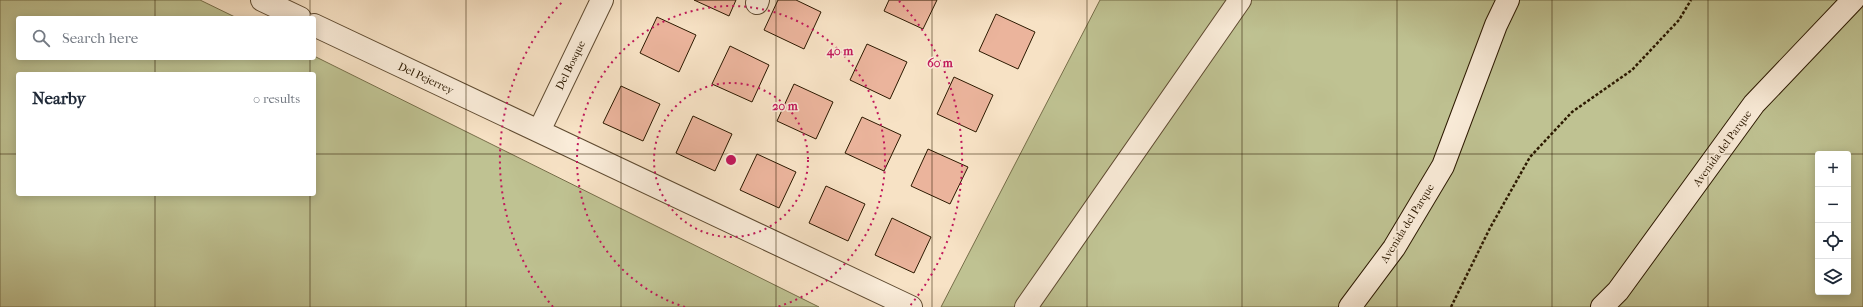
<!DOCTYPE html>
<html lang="en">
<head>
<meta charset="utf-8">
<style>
  :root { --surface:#fff; --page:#f2f2f3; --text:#1f2937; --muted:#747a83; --line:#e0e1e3 }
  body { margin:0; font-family:"IM FELL French Canon",serif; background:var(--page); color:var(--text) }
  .controls { position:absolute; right:12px; bottom:12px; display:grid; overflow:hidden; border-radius:4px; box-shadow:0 2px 10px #0003 }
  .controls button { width:36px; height:36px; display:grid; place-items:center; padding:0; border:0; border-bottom:1px solid var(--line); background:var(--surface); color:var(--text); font:20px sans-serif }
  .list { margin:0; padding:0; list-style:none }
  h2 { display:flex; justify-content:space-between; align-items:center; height:52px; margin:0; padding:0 16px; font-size:17px }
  h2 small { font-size:13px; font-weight:400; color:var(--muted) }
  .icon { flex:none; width:22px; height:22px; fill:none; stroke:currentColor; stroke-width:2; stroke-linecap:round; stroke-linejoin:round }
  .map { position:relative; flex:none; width:1863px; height:307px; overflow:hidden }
  .search { position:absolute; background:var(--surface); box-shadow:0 2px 10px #0003; left:16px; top:16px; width:300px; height:44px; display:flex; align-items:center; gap:10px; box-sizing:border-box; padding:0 14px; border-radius:4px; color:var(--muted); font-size:15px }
  .panel { position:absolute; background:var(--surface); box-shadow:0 2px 10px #0003; left:16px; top:72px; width:300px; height:124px; border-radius:4px }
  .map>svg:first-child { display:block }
  .green { fill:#bfc292; stroke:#766e49; fill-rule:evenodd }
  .building { fill:#ebb49c; stroke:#2c1900 }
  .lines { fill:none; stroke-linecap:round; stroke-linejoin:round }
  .street-casing { stroke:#5f4b31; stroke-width:24 }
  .secondary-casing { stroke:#2c1900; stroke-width:24 }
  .path { stroke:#2c1900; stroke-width:2.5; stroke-dasharray:3 2; stroke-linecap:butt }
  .street { stroke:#faecd9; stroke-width:22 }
  .secondary { stroke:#faecd9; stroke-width:22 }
  .grid { fill:none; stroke:#2c1900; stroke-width:1; stroke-opacity:0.55 }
  .ring { fill:none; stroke:#c2185b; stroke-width:2; stroke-dasharray:2 4 }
  .labels { text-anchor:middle; stroke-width:3; stroke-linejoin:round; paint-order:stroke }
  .street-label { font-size:11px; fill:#2c1900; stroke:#faecd9 }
  .centre { fill:#c2185b; stroke:#faecd9; stroke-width:2 }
  .ring-label { font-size:12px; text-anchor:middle; font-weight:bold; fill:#c2185b; stroke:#faecd9; stroke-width:3; stroke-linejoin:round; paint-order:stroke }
</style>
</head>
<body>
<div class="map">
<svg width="1863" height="307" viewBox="0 0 1863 307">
  <rect width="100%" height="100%" fill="#f7e2c5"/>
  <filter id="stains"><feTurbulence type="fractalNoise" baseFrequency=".005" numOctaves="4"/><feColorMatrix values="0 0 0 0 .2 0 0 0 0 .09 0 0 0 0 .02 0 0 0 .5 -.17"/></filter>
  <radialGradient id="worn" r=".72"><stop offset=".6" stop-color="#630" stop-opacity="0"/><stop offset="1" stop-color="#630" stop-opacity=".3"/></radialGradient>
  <!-- green -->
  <path class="green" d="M 0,0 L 200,0 L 237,18 L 18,18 L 18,58 L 314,58 L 314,56 L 819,307 L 0,307 ZM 18,74 L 314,74 L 314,194 L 18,194 Z
    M 1100,0 L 1863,0 L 1863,307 L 941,307 ZM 1818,154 L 1848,154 L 1848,292 L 1818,292 Z"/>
  <!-- building -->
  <path class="building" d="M 694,0 L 736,0 L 729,16 Z
    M 778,0 L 796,0 L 821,12 L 804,49 L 764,30 Z
    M 889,0 L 937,0 L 923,29 L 884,11 Z
    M 996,14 L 1035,32 L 1018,69 L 979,51 Z
    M 657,17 L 696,35 L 679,72 L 640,53 Z
    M 867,44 L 907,62 L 890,99 L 850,80 Z
    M 730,46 L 769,65 L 752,102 L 712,84 Z
    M 954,77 L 993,95 L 976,132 L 937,114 Z
    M 794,84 L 833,102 L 816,139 L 777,121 Z
    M 621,86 L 660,104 L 643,141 L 603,123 Z
    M 693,116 L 732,134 L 715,171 L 676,153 Z
    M 862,117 L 901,135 L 884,171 L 845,153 Z
    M 928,149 L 968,167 L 950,204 L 911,186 Z
    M 757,154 L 796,172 L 779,208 L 740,190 Z
    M 826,186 L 865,204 L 848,241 L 809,223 Z
    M 892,218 L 931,237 L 914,273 L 875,255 Z"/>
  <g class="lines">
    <defs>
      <path id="street" d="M 262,0 L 300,18
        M 757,3 L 758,0
        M 314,25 L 911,307
        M 539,131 L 602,0
        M 1026,307 L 1240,0"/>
      <path id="secondary" d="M 1350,307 L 1394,248 L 1443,166 L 1496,25 L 1508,0
        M 1602,307 L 1618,291 L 1754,104 L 1853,0"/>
    </defs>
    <!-- street casing -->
    <use href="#street" class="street-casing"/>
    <!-- secondary casing -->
    <use href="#secondary" class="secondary-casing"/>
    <!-- path -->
    <path class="path" d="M 1451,307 L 1490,228 L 1530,157 L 1572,112 L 1632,70 L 1679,20 L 1691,0"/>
    <!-- street -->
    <use href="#street" class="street"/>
    <!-- secondary -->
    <use href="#secondary" class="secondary"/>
  </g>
  <!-- grid -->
  <path class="grid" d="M 155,0 L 155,18M 310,0 L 310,18M 466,0 L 466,307M 621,0 L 621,307M 776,0 L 776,307M 932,0 L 932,307M 1087,0 L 1087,307M 1242,0 L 1242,307M 1397,0 L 1397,307M 1552,0 L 1552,307M 1708,0 L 1708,307M 155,58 L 155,74M 310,58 L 310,74M 0,154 L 18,154M 314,154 L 1863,154M 155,194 L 155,307M 310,194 L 310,307"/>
  <!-- distance rings -->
  <g class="ring">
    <circle cx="731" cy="160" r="77"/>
    <path d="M685 307A154 154 0 1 1 777 307"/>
    <path d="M553 307A231 231 0 0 1 563 1M899 1A231 231 0 0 1 909 307"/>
  </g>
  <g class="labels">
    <!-- street labels -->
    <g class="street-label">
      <text transform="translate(570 65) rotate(-64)" y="4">Del Bosque</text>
      <text transform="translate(426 78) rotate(25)" y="4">Del Pejerrey</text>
      <text transform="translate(1722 148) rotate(-54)" y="4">Avenida del Parque</text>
      <text transform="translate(1407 223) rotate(-58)" y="4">Avenida del Parque</text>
    </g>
  </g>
  <circle cx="731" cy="160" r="6" class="centre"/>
  <g class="ring-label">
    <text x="840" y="55">40 m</text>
    <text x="940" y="67">60 m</text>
    <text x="785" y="110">20 m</text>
  </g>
  <rect width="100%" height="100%" filter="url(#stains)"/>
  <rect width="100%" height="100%" fill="url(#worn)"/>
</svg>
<div class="controls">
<button>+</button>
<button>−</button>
<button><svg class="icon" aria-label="locate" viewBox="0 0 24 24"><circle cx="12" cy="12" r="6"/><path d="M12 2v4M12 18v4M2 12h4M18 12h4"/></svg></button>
<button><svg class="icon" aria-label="layers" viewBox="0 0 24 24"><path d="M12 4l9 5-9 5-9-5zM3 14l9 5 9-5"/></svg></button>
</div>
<div class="search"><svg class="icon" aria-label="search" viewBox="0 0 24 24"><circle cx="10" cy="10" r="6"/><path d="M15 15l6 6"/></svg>Search here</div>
<section class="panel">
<h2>Nearby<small>0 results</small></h2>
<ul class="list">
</ul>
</section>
</div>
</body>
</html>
